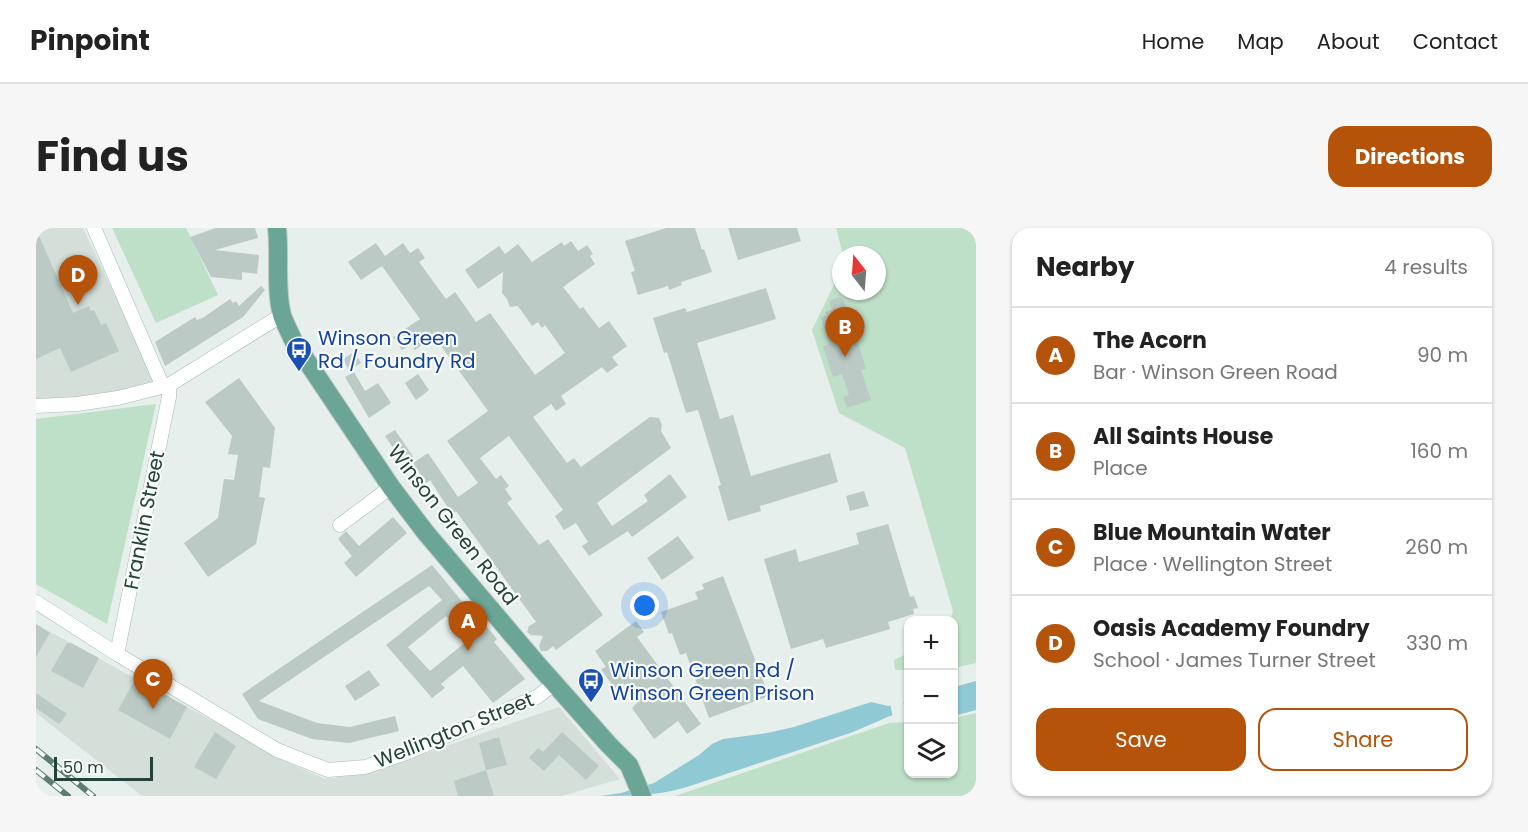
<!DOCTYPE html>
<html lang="en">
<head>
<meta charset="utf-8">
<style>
  :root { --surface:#fff; --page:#f6f6f6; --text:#222; --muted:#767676; --line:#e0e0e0; --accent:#b45309 }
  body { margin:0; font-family:Poppins,sans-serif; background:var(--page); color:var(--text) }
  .controls { position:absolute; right:18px; bottom:18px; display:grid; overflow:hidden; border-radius:12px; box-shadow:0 2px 4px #0004 }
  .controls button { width:54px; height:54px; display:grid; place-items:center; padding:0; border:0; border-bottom:2px solid var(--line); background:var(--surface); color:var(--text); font:30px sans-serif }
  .compass { position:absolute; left:796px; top:18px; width:54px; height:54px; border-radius:50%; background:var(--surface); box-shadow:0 2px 4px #0004; rotate:343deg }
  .scale { position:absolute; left:18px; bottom:15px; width:99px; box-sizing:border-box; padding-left:6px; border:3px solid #24423a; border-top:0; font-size:16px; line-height:21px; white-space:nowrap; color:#24423a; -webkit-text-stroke:4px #f7fbf9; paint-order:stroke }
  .you { position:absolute; left:609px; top:378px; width:21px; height:21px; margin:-15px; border:4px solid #fff; border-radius:50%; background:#1a73e8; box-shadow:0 0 0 9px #1a73e833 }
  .badge { display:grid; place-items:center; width:39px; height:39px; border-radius:50%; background:var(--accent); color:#fff; font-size:20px; font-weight:700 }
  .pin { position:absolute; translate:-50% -50px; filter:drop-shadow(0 2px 3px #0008) }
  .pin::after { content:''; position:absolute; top:32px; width:21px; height:18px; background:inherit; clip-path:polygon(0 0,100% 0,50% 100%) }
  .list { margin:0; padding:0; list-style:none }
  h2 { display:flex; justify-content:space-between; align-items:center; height:78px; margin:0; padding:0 24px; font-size:26px }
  h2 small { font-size:20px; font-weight:400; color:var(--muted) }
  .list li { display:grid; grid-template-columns:39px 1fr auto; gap:18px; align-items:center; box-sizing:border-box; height:96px; padding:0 24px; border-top:2px solid var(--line) }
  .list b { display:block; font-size:22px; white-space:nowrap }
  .list p { margin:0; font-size:20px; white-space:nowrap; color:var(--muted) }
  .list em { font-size:20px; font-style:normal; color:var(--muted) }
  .actions { display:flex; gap:12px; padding:18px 24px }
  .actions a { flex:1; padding:14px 0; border:2px solid var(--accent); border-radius:18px; text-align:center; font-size:21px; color:var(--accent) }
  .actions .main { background:var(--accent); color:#fff }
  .icon { flex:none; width:33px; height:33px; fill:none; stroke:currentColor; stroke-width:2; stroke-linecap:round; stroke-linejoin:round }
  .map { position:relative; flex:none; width:940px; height:568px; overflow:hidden; border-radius:18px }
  header { display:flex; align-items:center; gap:36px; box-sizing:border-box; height:84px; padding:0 30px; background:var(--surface); border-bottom:2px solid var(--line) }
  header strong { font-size:28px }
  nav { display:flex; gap:33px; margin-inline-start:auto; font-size:21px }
  .intro { display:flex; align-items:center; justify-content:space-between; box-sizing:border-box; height:144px; padding:0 36px }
  h1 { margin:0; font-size:42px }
  .button { padding:15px 27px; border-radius:18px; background:var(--accent); color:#fff; font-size:21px; font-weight:700 }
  main { display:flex; gap:36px; padding:0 36px }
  aside { flex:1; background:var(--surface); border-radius:18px; box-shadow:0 2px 4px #0004 }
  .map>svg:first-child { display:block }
  .built { fill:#d4dfda }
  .green { fill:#bfe0c8 }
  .water { fill:#8ec9d4 }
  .pier { fill:#e6efeb }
  .building { fill:#bbcac4; fill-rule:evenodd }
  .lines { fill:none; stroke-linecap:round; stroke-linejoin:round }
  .minor-casing { stroke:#a8b8b2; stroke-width:15 }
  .primary-casing { stroke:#c2cac8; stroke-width:20 }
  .minor { stroke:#fff; stroke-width:14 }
  .primary { stroke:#6aa596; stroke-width:18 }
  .rail-casing { stroke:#5f7d75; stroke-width:6 }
  .rail { stroke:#f7fbf9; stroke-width:4; stroke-dasharray:11; stroke-linecap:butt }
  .labels { text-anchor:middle; stroke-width:4.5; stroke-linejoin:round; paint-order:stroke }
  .transit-label { font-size:20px; fill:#164399; stroke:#f7fbf9; text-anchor:start }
  .street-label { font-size:20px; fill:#24423a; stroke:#f7fbf9 }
</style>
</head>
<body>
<header>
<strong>Pinpoint</strong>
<nav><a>Home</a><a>Map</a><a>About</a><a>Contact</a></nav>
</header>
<div class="intro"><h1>Find us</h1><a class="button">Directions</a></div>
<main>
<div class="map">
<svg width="940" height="568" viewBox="0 0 940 568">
  <rect width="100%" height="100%" fill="#e6efeb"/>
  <!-- built -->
  <path class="built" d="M 0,0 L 47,0 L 121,155 L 42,172 L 0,173 Z
    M 0,396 L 255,536 L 289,551 L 329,546 L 523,479 L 584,551 L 526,568 L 106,568 L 0,485 Z"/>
  <!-- green -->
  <path class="green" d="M 76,0 L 150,0 L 182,67 L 120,95 Z
    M 800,0 L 940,0 L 940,435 L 918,440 L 918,392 L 914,392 L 917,383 L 869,220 L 803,185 L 776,102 L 805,42 L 805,63 L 841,63 L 841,27 L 807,27 Z
    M 120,176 L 71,396 L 0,356 L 0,191 Z
    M 872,425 L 872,442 L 859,442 L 858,432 Z
    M 940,485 L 940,568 L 639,568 L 853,495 L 872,494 L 872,546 L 918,546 L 918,490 Z"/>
  <!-- water -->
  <path class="water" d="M 940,453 L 940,482 L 918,488 L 918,459 Z
    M 872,473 L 872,485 L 854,488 L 817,504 L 654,558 C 622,568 598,568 564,568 L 585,565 L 618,555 L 663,527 L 676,516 L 687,511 L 731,505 L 758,499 L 835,474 L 852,478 Z"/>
  <!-- pier -->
  <path class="pier" d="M 867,472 L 870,488 L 857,490 L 854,475 Z"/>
  <!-- building -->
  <path class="building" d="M 180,0 L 219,0 L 222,10 L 179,22 L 223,27 L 221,46 L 206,44 L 206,52 L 175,49 L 154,9 Z
    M 630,0 L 659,0 L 666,22 L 668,21 L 676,44 L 645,54 L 646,57 L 633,62 L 632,58 L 602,67 L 595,44 L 599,43 L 589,13 Z
    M 692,0 L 761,0 L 765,13 L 702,32 Z
    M 0,1 L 37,85 L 53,78 L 55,83 L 58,82 L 65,97 L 70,95 L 83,123 L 35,144 L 24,120 L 0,131 Z
    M 535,13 L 542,23 L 551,17 L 557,26 L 554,28 L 559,36 L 527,59 L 544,81 L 547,79 L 563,100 L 573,93 L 591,118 L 576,129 L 582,137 L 571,145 L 566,139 L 525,168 L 530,176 L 520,183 L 515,176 L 497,189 L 531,235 L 538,230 L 545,239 L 614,189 L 623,190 L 626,197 L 625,203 L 635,220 L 561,275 L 576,298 L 612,273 L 608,267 L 634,246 L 651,269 L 596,309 L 592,303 L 553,328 L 546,318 L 552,314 L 540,295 L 528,302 L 519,288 L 527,282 L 473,208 L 444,230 L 460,251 L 465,247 L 473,258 L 469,261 L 476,271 L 471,275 L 503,317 L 512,311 L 567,387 L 520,422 L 517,418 L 511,423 L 505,423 L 503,418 L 507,408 L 495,407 L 491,404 L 493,398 L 500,394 L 420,283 L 416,286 L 394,252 L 390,255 L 377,235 L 392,225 L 422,269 L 442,255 L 411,213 L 452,183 L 398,108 L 379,122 L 375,116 L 366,122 L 357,109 L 384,91 L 346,38 L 325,52 L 312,34 L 340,15 L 349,28 L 367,15 L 374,25 L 382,20 L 389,30 L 383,34 L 410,71 L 419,64 L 440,94 L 454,85 L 499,147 L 529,125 L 509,97 L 506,100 L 502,94 L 496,98 L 482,78 L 474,79 L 471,71 L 466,65 L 467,44 L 442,61 L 429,42 L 463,18 L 469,26 L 482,16 L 496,34 L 526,14 L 528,18 Z
    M 225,58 L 229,62 L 207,89 L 129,138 L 119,114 L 159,89 L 161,92 L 168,89 L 194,71 L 197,75 L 200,73 L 203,78 Z
    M 730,60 L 740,91 L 661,115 L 684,191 L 697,187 L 715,248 L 794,225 L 802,254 L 724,278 L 725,283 L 692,293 L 682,258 L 685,257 L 662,182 L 650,185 L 631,124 L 628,125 L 617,90 L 649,80 L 651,84 Z
    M 804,69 L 808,72 L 810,78 L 806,83 L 814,110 L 820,108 L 830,141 L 825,142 L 835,172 L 811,180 L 807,169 L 813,167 L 806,146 L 797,149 L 787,118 L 793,116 L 785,89 L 790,88 L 789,84 L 796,82 L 793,73 Z
    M 318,124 L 325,135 L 313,142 L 307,131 Z
    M 318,144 L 329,163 L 342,155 L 355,175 L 333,190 L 309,149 Z
    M 382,146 L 393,162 L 380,172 L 369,155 Z
    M 203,150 L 239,200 L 234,240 L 227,239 L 223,269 L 229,270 L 220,316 L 172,349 L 148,315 L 182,290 L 188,251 L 198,252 L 202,227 L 192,226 L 196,208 L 169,174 Z
    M 359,202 L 378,230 L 368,236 L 349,208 Z
    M 828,263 L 833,278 L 814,283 L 810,268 Z
    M 357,289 L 371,305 L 320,349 L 308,335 L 316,328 L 302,311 L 310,303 L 323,318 Z
    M 852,296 L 874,369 L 878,368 L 882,380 L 877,381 L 878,386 L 852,394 L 854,401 L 790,420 L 787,411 L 755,421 L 728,331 L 760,321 L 763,334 L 823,316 L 820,305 Z
    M 642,308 L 658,330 L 626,352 L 611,330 Z
    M 396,337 L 434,383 L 436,381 L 461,411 L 458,414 L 489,451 L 457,475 L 427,438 L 405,456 L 409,460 L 396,470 L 350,417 L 406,372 L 393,358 L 223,473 L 281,495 L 314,499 L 359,488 L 363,503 L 313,515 L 276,511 L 222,491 L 206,466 ZM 410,388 L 431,413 L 394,443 L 372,419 Z
    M 687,348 L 733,468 L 673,490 L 650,425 L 644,427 L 636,405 L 633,406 L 625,384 L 662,371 L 659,364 L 668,361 L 666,356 Z
    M 600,393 L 608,404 L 601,409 L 665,496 L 651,506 L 642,493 L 618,511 L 596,480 L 601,475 L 587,455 L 579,461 L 565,441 L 570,439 L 559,423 Z
    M 0,396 L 14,405 L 0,429 Z
    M 31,415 L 35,415 L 63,430 L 47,460 L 15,443 Z
    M 333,442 L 344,457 L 319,473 L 309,458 Z
    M 100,450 L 151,479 L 134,511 L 82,482 Z
    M 0,465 L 31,486 L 23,496 L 0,480 Z
    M 179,504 L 200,518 L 180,551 L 158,539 Z
    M 526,504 L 563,538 L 550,552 L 523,527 L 508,543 L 493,530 L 502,520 L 507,524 Z
    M 463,509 L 471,537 L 450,542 L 443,515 Z
    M 450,542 L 458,568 L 422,568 L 418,553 Z"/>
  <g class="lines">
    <defs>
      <path id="minor" d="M 58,0 L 127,159
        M 0,178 L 41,176 L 82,170 L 133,157 L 246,87
        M 304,297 L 355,259
        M 0,374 L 81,426 L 241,522 L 292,542 L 329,539 L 370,525 L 501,469 L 519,455
        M 81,426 L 133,169 L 133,157"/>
      <path id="primary" d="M 241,0 C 244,28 239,61 246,87 C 249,96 254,105 258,114 L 355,259 L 390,305 L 502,437 L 573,517 L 593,537 L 606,568"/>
    </defs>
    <!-- minor casing -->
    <use href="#minor" class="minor-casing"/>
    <!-- primary casing -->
    <use href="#primary" class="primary-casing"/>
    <!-- minor -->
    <use href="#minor" class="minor"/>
    <!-- primary -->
    <use href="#primary" class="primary"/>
    <defs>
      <path id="rail" d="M 0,521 L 57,568
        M 0,542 L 32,568"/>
    </defs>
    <!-- rail casing -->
    <use href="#rail" class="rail-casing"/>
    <!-- rail -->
    <use href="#rail" class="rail"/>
  </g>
  <!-- icons -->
  <defs>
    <symbol id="bus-pin" viewBox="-11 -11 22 30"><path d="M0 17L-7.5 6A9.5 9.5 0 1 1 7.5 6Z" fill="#1a4fb4" stroke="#f7fbf9"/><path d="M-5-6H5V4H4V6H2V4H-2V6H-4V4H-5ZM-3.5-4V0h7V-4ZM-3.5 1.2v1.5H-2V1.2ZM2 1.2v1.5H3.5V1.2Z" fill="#fff"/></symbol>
  </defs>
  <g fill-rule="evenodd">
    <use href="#bus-pin" x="248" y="107" width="30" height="40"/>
    <use href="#bus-pin" x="540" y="438" width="30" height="40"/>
  </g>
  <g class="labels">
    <!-- transit labels -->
    <g class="transit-label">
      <text x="282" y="117">Winson Green<tspan x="282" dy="23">Rd / Foundry Rd</tspan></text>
      <text x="574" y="449">Winson Green Rd /<tspan x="574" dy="23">Winson Green Prison</tspan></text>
    </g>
    <!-- street labels -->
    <g class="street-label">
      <text transform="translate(108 292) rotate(-79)" y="7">Franklin Street</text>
      <text transform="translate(417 297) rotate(52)" y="7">Winson Green Road</text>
      <text transform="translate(418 502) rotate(-22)" y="7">Wellington Street</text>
    </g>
  </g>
</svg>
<div class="controls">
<button>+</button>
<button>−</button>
<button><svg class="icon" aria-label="layers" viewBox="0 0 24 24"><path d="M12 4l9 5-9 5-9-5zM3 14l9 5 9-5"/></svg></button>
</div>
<svg class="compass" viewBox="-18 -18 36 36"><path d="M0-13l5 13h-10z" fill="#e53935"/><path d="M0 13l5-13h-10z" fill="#767676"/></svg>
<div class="scale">50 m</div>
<div class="you"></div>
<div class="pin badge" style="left:432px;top:423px">A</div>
<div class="pin badge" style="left:809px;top:129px">B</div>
<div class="pin badge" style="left:117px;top:481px">C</div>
<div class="pin badge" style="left:42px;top:77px">D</div>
</div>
<aside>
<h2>Nearby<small>4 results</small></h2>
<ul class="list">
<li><span class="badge">A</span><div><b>The Acorn</b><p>Bar · Winson Green Road</p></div><em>90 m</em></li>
<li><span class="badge">B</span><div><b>All Saints House</b><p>Place</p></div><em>160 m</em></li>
<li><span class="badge">C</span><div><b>Blue Mountain Water</b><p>Place · Wellington Street</p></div><em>260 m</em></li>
<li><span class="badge">D</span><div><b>Oasis Academy Foundry</b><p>School · James Turner Street</p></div><em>330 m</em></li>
</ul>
<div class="actions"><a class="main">Save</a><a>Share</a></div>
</aside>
</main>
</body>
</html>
